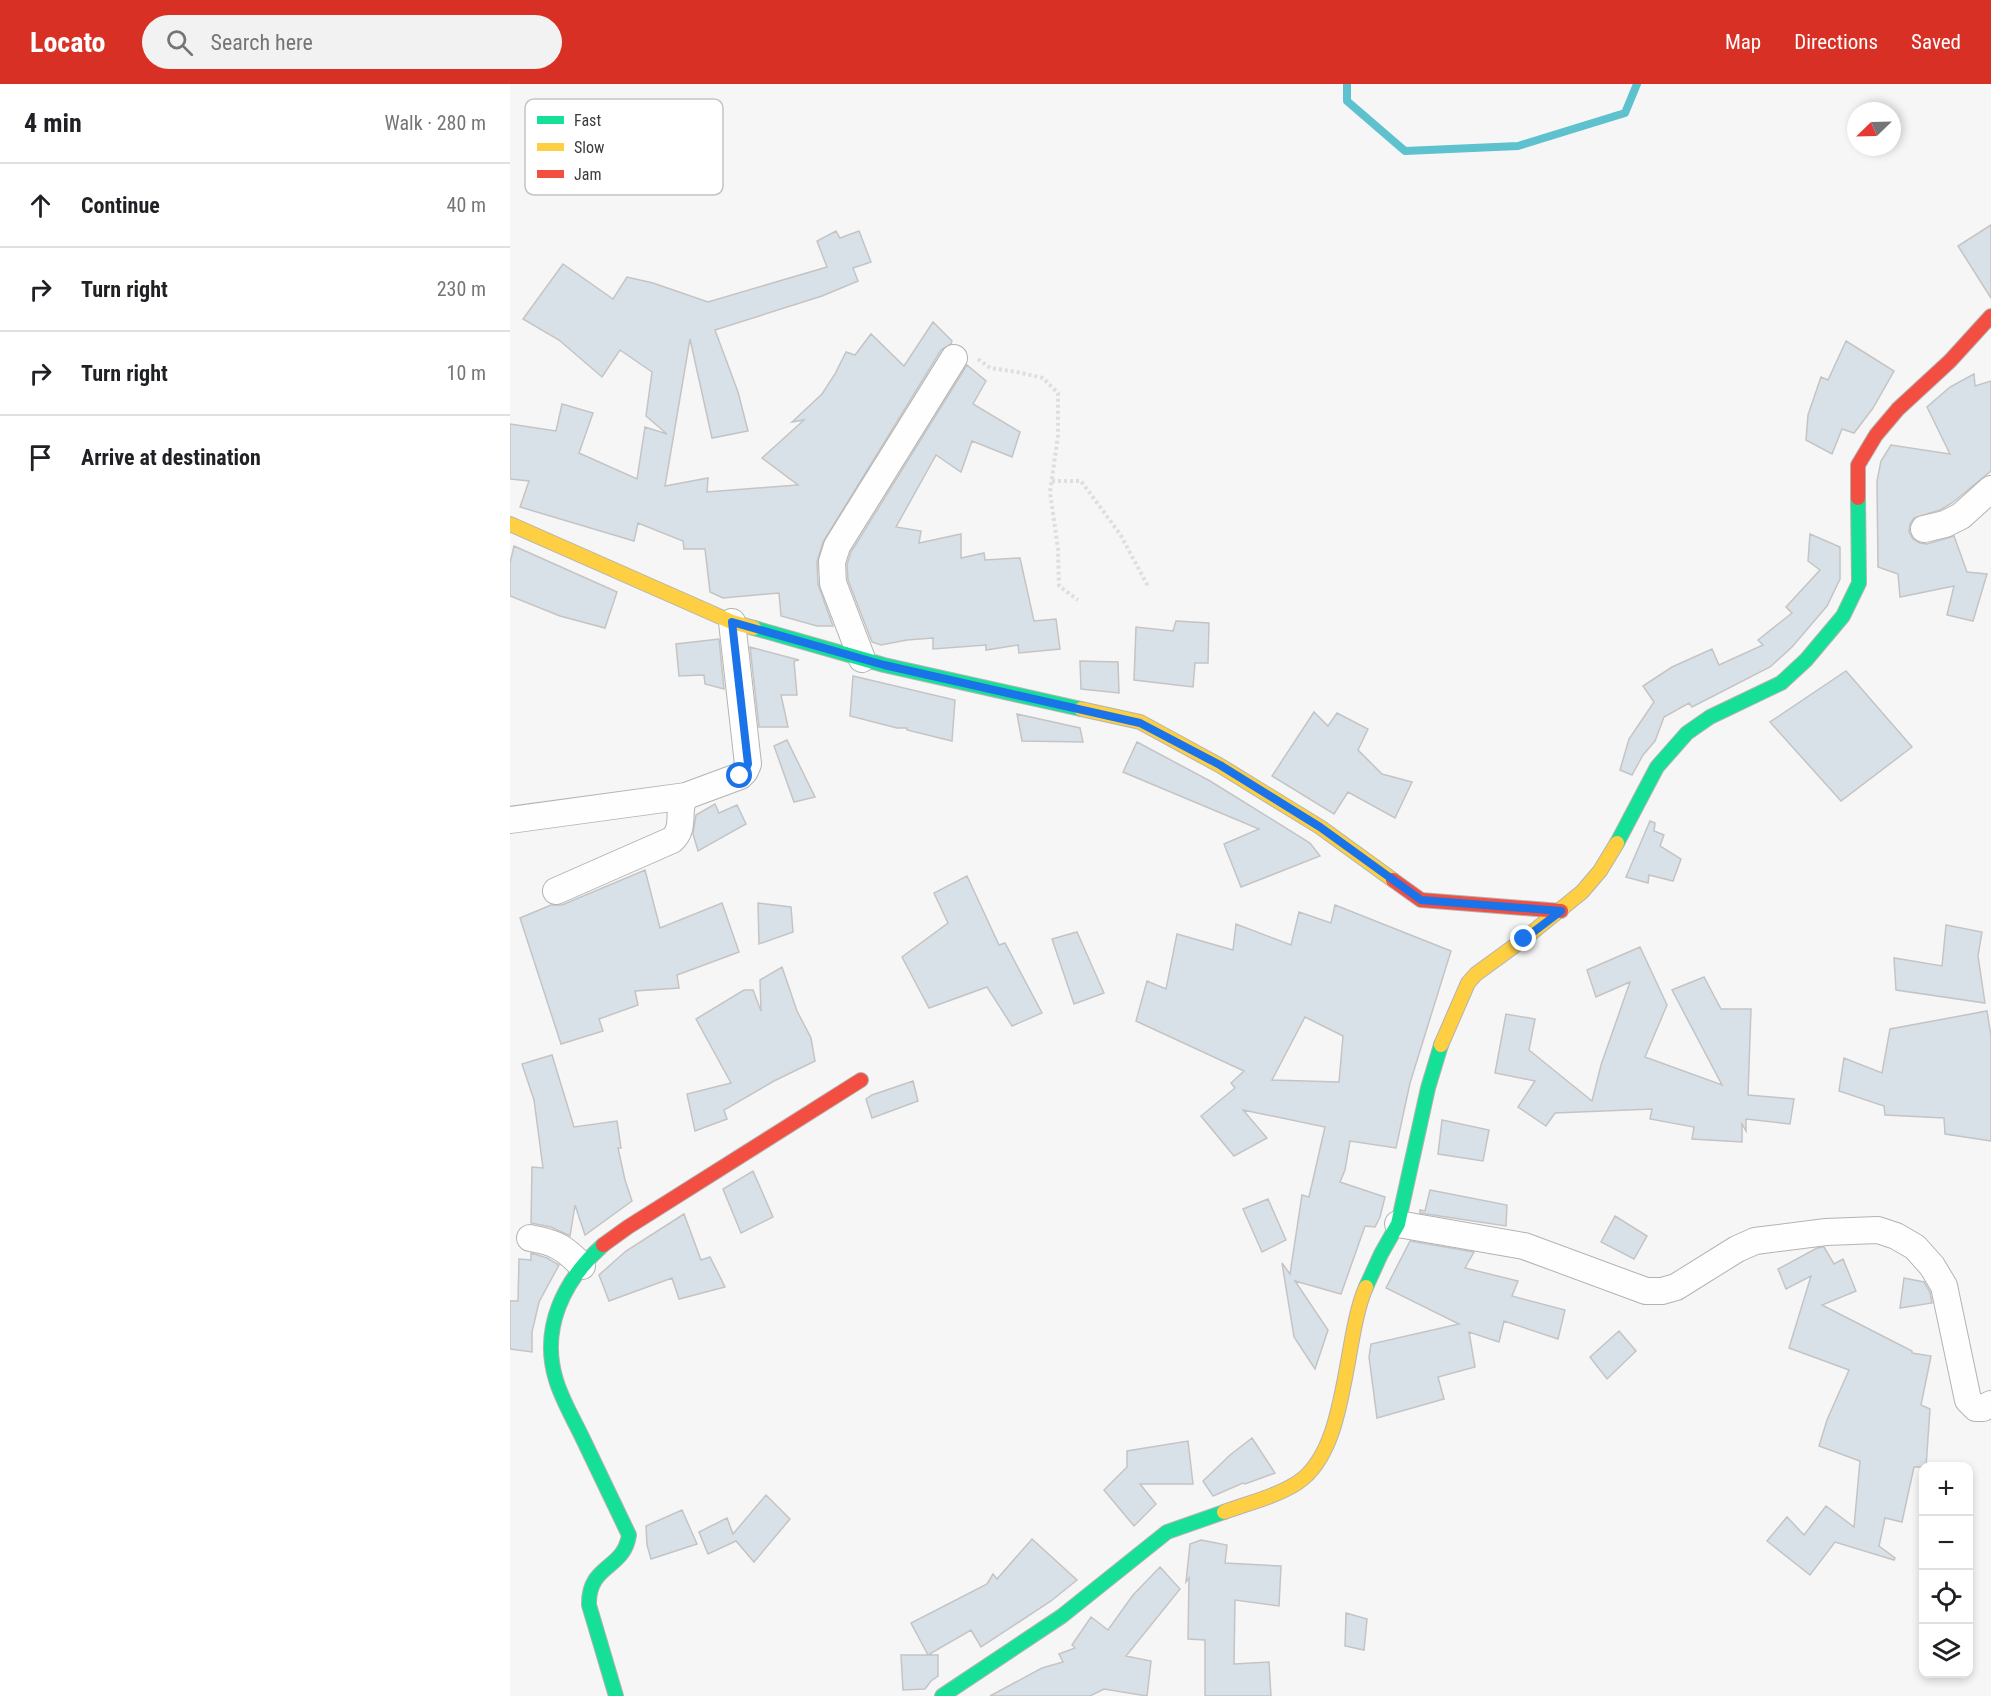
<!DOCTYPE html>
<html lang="en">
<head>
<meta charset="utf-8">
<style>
  :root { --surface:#fff; --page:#f2f2f2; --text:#202124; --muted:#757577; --line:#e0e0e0; --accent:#d93025 }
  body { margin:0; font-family:"Roboto Condensed",sans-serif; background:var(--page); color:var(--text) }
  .controls { position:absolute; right:18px; bottom:18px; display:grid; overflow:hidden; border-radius:12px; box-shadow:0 3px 9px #0003 }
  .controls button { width:54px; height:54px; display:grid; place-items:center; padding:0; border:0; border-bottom:2px solid var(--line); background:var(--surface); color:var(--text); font:30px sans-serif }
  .compass { position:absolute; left:1337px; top:18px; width:54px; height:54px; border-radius:50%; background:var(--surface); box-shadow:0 3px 9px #0003; rotate:247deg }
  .stop { position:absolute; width:18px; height:18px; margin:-14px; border:4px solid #1a73e8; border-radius:50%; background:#fff }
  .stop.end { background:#1a73e8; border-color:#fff; box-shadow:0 2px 6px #0008 }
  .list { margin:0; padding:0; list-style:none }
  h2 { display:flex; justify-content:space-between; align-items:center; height:78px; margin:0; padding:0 24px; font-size:26px }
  h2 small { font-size:20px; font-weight:400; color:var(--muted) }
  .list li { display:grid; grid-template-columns:39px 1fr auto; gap:18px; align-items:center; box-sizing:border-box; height:84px; padding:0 24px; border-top:2px solid var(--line) }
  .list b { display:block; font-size:22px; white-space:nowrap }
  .list em { font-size:20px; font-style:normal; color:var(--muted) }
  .icon { flex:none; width:33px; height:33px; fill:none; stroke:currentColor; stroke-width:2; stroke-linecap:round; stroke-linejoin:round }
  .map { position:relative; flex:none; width:1481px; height:1612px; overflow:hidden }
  header { display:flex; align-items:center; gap:36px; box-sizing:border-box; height:84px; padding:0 30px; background:var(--accent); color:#fff }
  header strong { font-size:28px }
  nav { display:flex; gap:33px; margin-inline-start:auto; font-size:21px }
  .search { width:420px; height:54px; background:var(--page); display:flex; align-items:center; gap:15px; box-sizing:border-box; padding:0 21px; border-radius:33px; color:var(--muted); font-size:22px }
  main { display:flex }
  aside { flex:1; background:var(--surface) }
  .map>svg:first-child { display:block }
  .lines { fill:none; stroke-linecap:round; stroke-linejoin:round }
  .stream { stroke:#5ec1ce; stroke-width:8 }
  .building { fill:#d9e1e8; stroke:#c4c4c4; stroke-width:1.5; fill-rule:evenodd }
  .street-casing { stroke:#b3b3b3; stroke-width:28 }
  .fast-casing { stroke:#b3b3b3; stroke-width:16 }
  .slow-casing { stroke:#b3b3b3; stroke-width:16 }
  .jam-casing { stroke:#b3b3b3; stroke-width:16 }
  .path { stroke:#dededf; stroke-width:4; stroke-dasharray:3 3; stroke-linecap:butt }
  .street { stroke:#fefefe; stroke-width:26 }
  .fast { stroke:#16e098; stroke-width:14 }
  .slow { stroke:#ffcf43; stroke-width:14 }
  .jam { stroke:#f24e42; stroke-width:14 }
  .route { stroke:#1a73e8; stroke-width:8 }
  .key { fill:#fff; stroke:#c4c4c5; stroke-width:1.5 }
  .key-label { font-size:16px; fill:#3c3c3d }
</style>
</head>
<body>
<header>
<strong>Locato</strong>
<div class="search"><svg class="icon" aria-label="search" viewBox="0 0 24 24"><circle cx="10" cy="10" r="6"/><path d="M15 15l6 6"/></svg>Search here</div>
<nav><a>Map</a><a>Directions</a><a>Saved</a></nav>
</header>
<main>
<aside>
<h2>4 min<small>Walk · 280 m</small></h2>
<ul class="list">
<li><svg class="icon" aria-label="ahead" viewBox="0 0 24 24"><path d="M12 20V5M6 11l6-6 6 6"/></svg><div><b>Continue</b></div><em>40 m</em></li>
<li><svg class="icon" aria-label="right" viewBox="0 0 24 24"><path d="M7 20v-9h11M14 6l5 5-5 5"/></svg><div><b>Turn right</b></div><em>230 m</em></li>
<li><svg class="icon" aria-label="right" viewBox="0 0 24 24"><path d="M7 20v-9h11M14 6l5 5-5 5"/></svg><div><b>Turn right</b></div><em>10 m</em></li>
<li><svg class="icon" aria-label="arrive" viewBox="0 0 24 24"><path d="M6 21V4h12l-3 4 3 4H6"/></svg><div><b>Arrive at destination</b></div></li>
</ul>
</aside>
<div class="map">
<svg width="1481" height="1612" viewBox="0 0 1481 1612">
  <rect width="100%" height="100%" fill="#f6f6f6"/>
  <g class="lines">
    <!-- stream -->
    <path class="stream" d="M 837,0 L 837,17 L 895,67 L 1008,62 L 1115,29 L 1127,0"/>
  </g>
  <!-- building -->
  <path class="building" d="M 1481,141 L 1481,214 L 1448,162 Z
    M 326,147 L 330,154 L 349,147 L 361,178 L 343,184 L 348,197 L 312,212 L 205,246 L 228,308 L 238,347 L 202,354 L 180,255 L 155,402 L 198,394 L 197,408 L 288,401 L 252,374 L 294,336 L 282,338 L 312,310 L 325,290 L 336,268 L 345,271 L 361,250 L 394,282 L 423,238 L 442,257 L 441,260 L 431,266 L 313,458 L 307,478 L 308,500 L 323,542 L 307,542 L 271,532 L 269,509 L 213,514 L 200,508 L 195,465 L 174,465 L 173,457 L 128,439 L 124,457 L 10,423 L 19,397 L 0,395 L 0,340 L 46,347 L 52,320 L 83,329 L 69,369 L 127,395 L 135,343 L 157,350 L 136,332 L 142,288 L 110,266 L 92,293 L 49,256 L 13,235 L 53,180 L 103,215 L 117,193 L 143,199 L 198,218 L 317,183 L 307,157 Z
    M 1336,257 L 1384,287 L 1363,324 L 1344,349 L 1332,345 L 1322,370 L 1296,356 L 1298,331 L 1311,293 L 1318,296 Z
    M 457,281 L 476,297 L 463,320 L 510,348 L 502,373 L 462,357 L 451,388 L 426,371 L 386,443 L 411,447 L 409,459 L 451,450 L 451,474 L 474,469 L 475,476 L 510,474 L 524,537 L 546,535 L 550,565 L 509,569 L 508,561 L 476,566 L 476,561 L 423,565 L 423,554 L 397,556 L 371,561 L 362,558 L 338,496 L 337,480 L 341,468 Z
    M 1464,290 L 1465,302 L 1481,297 L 1481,387 L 1442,419 L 1430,426 L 1404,434 L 1400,440 L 1399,448 L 1403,455 L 1410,459 L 1417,460 L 1444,452 L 1457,488 L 1477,490 L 1463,537 L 1437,531 L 1444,502 L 1390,513 L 1388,490 L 1368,483 L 1367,397 L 1371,377 L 1381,361 L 1440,370 L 1417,323 L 1440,303 Z
    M 1300,450 L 1330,463 L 1330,495 L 1317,522 L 1282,563 L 1260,583 L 1182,623 L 1179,619 L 1154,633 L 1145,657 L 1133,671 L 1122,691 L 1110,686 L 1119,655 L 1144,618 L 1133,602 L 1162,583 L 1202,565 L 1209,581 L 1253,561 L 1248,556 L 1282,529 L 1276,523 L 1310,486 L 1298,477 Z
    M 4,462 L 107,508 L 95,544 L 50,532 L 0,512 L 0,479 Z
    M 666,537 L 699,539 L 698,579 L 685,579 L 683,603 L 624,596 L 626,543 L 663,547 Z
    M 209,555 L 214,605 L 195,600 L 194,591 L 169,592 L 166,560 Z
    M 240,563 L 289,576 L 284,577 L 287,611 L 271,611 L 278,643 L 249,643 Z
    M 570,577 L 608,578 L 609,609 L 571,605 Z
    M 1336,587 L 1402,663 L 1331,717 L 1260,638 Z
    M 343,592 L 445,616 L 442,657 L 397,646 L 397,644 L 387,644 L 340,632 Z
    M 804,628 L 818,642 L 827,629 L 858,645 L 848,666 L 872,690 L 902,698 L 885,734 L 838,708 L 824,730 L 762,692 Z
    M 507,630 L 570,644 L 573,658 L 512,657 Z
    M 277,656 L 305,713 L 284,718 L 264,662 Z
    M 627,658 L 700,697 L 800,759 L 810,772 L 731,803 L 714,760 L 749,745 L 613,688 Z
    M 205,720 L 209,729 L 227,721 L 236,740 L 188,767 L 183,750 L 186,731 Z
    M 1140,737 L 1145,739 L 1144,747 L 1154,751 L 1150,762 L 1171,775 L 1163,797 L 1139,791 L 1138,799 L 1116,793 Z
    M 135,786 L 150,844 L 212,819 L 229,868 L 167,891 L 169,904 L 125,907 L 128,921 L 89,935 L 93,947 L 51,960 L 10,834 L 41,821 L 52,821 Z
    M 457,792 L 489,861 L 495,859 L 532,929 L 502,942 L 477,903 L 419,924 L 392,873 L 438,839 L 424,809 Z
    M 248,819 L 281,823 L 283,848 L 249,860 Z
    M 825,821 L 941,867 L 900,999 L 886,1064 L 840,1057 L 835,1086 L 830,1098 L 875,1113 L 870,1133 L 865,1143 L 855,1142 L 831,1210 L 785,1197 L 818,1246 L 805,1285 L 784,1253 L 772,1179 L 780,1190 L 792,1111 L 799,1113 L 815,1043 L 733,1026 L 757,1054 L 724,1072 L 691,1032 L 725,1004 L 721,999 L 734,987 L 626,937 L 637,897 L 656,905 L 667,850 L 723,866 L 726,840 L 781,861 L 789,828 L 821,839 ZM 795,933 L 833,952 L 829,998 L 762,996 Z
    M 1436,841 L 1472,848 L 1468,872 L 1475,919 L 1386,906 L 1384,874 L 1432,882 Z
    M 567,848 L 594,909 L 564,920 L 542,855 Z
    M 1130,863 L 1157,921 L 1135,973 L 1212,1001 L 1162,906 L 1194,893 L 1211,925 L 1241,925 L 1238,1011 L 1284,1015 L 1280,1040 L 1236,1035 L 1236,1047 L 1232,1040 L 1232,1058 L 1182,1055 L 1184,1043 L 1140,1035 L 1142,1025 L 1045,1029 L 1036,1042 L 1008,1023 L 1025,997 L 985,989 L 996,930 L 1025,935 L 1019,966 L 1082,1017 L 1091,981 L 1120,898 L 1086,913 L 1077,886 Z
    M 272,883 L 287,927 L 301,954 L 305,977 L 264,997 L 214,1026 L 217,1035 L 185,1047 L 177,1010 L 221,999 L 186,935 L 234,906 L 243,906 L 251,927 L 250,896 Z
    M 1477,927 L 1481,952 L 1481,1057 L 1435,1050 L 1434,1034 L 1375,1031 L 1374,1022 L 1329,1007 L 1334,974 L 1372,989 L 1380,945 Z
    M 42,971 L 64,1043 L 107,1037 L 111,1064 L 108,1064 L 115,1096 L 122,1117 L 75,1151 L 65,1121 L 60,1152 L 41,1143 L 21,1139 L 22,1083 L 33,1084 L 24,1016 L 12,980 Z
    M 403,997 L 408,1017 L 362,1034 L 356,1015 L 362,1011 Z
    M 932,1036 L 979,1046 L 973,1077 L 928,1070 Z
    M 243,1087 L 263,1133 L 231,1149 L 213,1105 Z
    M 920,1106 L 997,1121 L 996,1142 L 910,1129 L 910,1126 L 915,1127 Z
    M 758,1115 L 776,1156 L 752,1168 L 733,1125 Z
    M 174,1130 L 191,1176 L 200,1173 L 215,1203 L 169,1215 L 162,1194 L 99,1217 L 89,1191 L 116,1167 Z
    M 1105,1132 L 1137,1152 L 1124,1175 L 1091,1158 Z
    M 900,1157 L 964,1168 L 955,1184 L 1008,1197 L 1002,1212 L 1055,1226 L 1048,1255 L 994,1237 L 989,1258 L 959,1248 L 965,1283 L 928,1293 L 934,1315 L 867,1334 L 859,1273 L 861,1260 L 949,1240 L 876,1204 Z
    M 1314,1163 L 1324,1180 L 1333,1175 L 1346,1207 L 1312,1221 L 1402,1267 L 1402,1269 L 1421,1272 L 1411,1321 L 1420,1325 L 1416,1383 L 1404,1383 L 1392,1438 L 1375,1434 L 1369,1462 L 1385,1474 L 1384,1476 L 1325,1458 L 1300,1491 L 1257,1457 L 1277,1433 L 1294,1451 L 1316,1422 L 1344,1443 L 1350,1377 L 1309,1362 L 1317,1336 L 1339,1286 L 1279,1264 L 1301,1192 L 1276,1205 L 1268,1185 L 1307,1164 Z
    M 21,1169 L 37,1174 L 49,1181 L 29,1218 L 22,1248 L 22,1268 L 0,1265 L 0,1217 L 8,1217 L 9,1175 L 21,1176 Z
    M 1394,1194 L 1414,1198 L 1420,1208 L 1422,1219 L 1390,1224 Z
    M 1109,1247 L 1126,1267 L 1097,1295 L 1080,1273 Z
    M 742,1354 L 765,1389 L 735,1400 L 733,1399 L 703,1412 L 693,1397 L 720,1371 Z
    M 678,1357 L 683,1400 L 630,1400 L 646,1420 L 624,1442 L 594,1406 L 617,1383 L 617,1367 Z
    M 256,1411 L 280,1435 L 244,1478 L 226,1457 L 198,1470 L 189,1448 L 217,1434 L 223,1450 Z
    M 172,1426 L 187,1460 L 141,1475 L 137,1461 L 136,1442 Z
    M 522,1455 L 567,1496 L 541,1517 L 471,1563 L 461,1546 L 418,1571 L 401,1539 L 477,1500 L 483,1490 L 487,1495 Z
    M 691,1456 L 717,1461 L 715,1479 L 771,1482 L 769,1522 L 725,1516 L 724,1580 L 759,1578 L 761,1612 L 695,1612 L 695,1556 L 678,1555 L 679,1494 L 676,1498 L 680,1460 Z
    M 650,1483 L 670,1505 L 616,1572 L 641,1577 L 637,1612 L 594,1605 L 580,1612 L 480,1612 L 532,1584 L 553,1578 L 549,1570 L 565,1564 L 562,1561 L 581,1533 L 598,1546 L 623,1511 Z
    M 836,1529 L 857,1535 L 854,1566 L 835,1562 Z
    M 391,1571 L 428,1571 L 428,1592 L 421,1597 L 415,1605 L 393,1606 Z"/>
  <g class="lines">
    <defs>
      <path id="street" d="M 1414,445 L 1435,440 L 1451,432 L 1481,405
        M 352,575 L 323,499 L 322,478 L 327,462 L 444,274
        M 0,736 L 176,712
        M 46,807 L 162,756 C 177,743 165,724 176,712 L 230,692 L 235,687 L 238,680 L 222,538
        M 888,1140 L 1014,1162 L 1136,1207 L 1152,1207 L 1166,1203 L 1227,1165 L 1245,1157 L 1316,1148 L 1368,1146 L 1386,1152 L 1405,1163 L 1422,1182 L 1434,1202 L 1458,1316 L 1466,1324 L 1473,1324 L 1481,1320
        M 20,1154 C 45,1158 55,1164 72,1182"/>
      <path id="fast" d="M 244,544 L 374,581 L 571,625
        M 1107,759 L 1147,683 L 1177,649 L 1200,633 L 1271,599 L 1296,576 L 1333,532 L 1349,499 L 1348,414
        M 93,1161 C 54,1196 30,1244 46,1296 C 52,1316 64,1336 73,1355 C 88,1387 104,1419 119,1451 C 114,1486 78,1480 79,1521 L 106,1612
        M 856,1203 L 871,1170 L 888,1140 L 918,1004 L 931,961
        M 432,1612 L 552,1532 L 657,1448 L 714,1428"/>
      <path id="slow" d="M 0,440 L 222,538 L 244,544
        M 571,625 L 630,638 L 709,681 L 810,743 L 883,796
        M 931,961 L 958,899 L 966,890 L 1014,855 L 1072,808 L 1090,787 L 1107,759
        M 714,1428 C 738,1419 765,1413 787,1399 C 839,1366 833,1255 856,1203"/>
      <path id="jam" d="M 1348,414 L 1348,381 L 1366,351 L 1388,325 L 1440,277 L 1481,232
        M 883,796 L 911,816 L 1051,827
        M 93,1161 L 118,1143 L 351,996"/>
    </defs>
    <!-- street casing -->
    <use href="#street" class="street-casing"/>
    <!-- fast casing -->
    <use href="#fast" class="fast-casing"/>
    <!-- slow casing -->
    <use href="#slow" class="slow-casing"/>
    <!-- jam casing -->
    <use href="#jam" class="jam-casing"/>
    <!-- path -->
    <path class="path" d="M 468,275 L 480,284 L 507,288 L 533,294 L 548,309 L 548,352 L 540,408 L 548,465 L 549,502 L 568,516
      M 542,397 L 571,397 L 610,450 L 639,504"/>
    <!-- street -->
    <use href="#street" class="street"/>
    <!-- fast -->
    <use href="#fast" class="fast"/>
    <!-- slow -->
    <use href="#slow" class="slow"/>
    <!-- jam -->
    <use href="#jam" class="jam"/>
  </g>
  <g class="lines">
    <!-- route -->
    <path class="route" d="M 230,692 L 235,687 L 238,680 L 222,538 L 374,581 L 630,639 L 710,681 L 810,743 L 911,816 L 1051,827 L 1014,855"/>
  </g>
  <!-- legend -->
  <rect x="15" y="15" width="198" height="96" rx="9" class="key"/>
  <rect x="27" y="32" width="27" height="8" fill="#16e098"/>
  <rect x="27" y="59" width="27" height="8" fill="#ffcf43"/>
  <rect x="27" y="86" width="27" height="8" fill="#f24e42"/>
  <g class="key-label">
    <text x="64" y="42">Fast</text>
    <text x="64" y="69">Slow</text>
    <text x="64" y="96">Jam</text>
  </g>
</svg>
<div class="controls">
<button>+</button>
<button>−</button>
<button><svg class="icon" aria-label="locate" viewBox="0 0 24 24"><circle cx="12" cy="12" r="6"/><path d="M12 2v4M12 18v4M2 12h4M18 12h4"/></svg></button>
<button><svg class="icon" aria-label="layers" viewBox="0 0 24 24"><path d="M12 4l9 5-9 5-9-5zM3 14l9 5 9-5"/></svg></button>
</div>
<svg class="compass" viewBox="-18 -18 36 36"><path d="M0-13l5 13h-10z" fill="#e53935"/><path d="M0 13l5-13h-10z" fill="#757577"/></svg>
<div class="stop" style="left:230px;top:692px"></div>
<div class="stop end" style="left:1014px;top:855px"></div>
</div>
</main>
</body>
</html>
